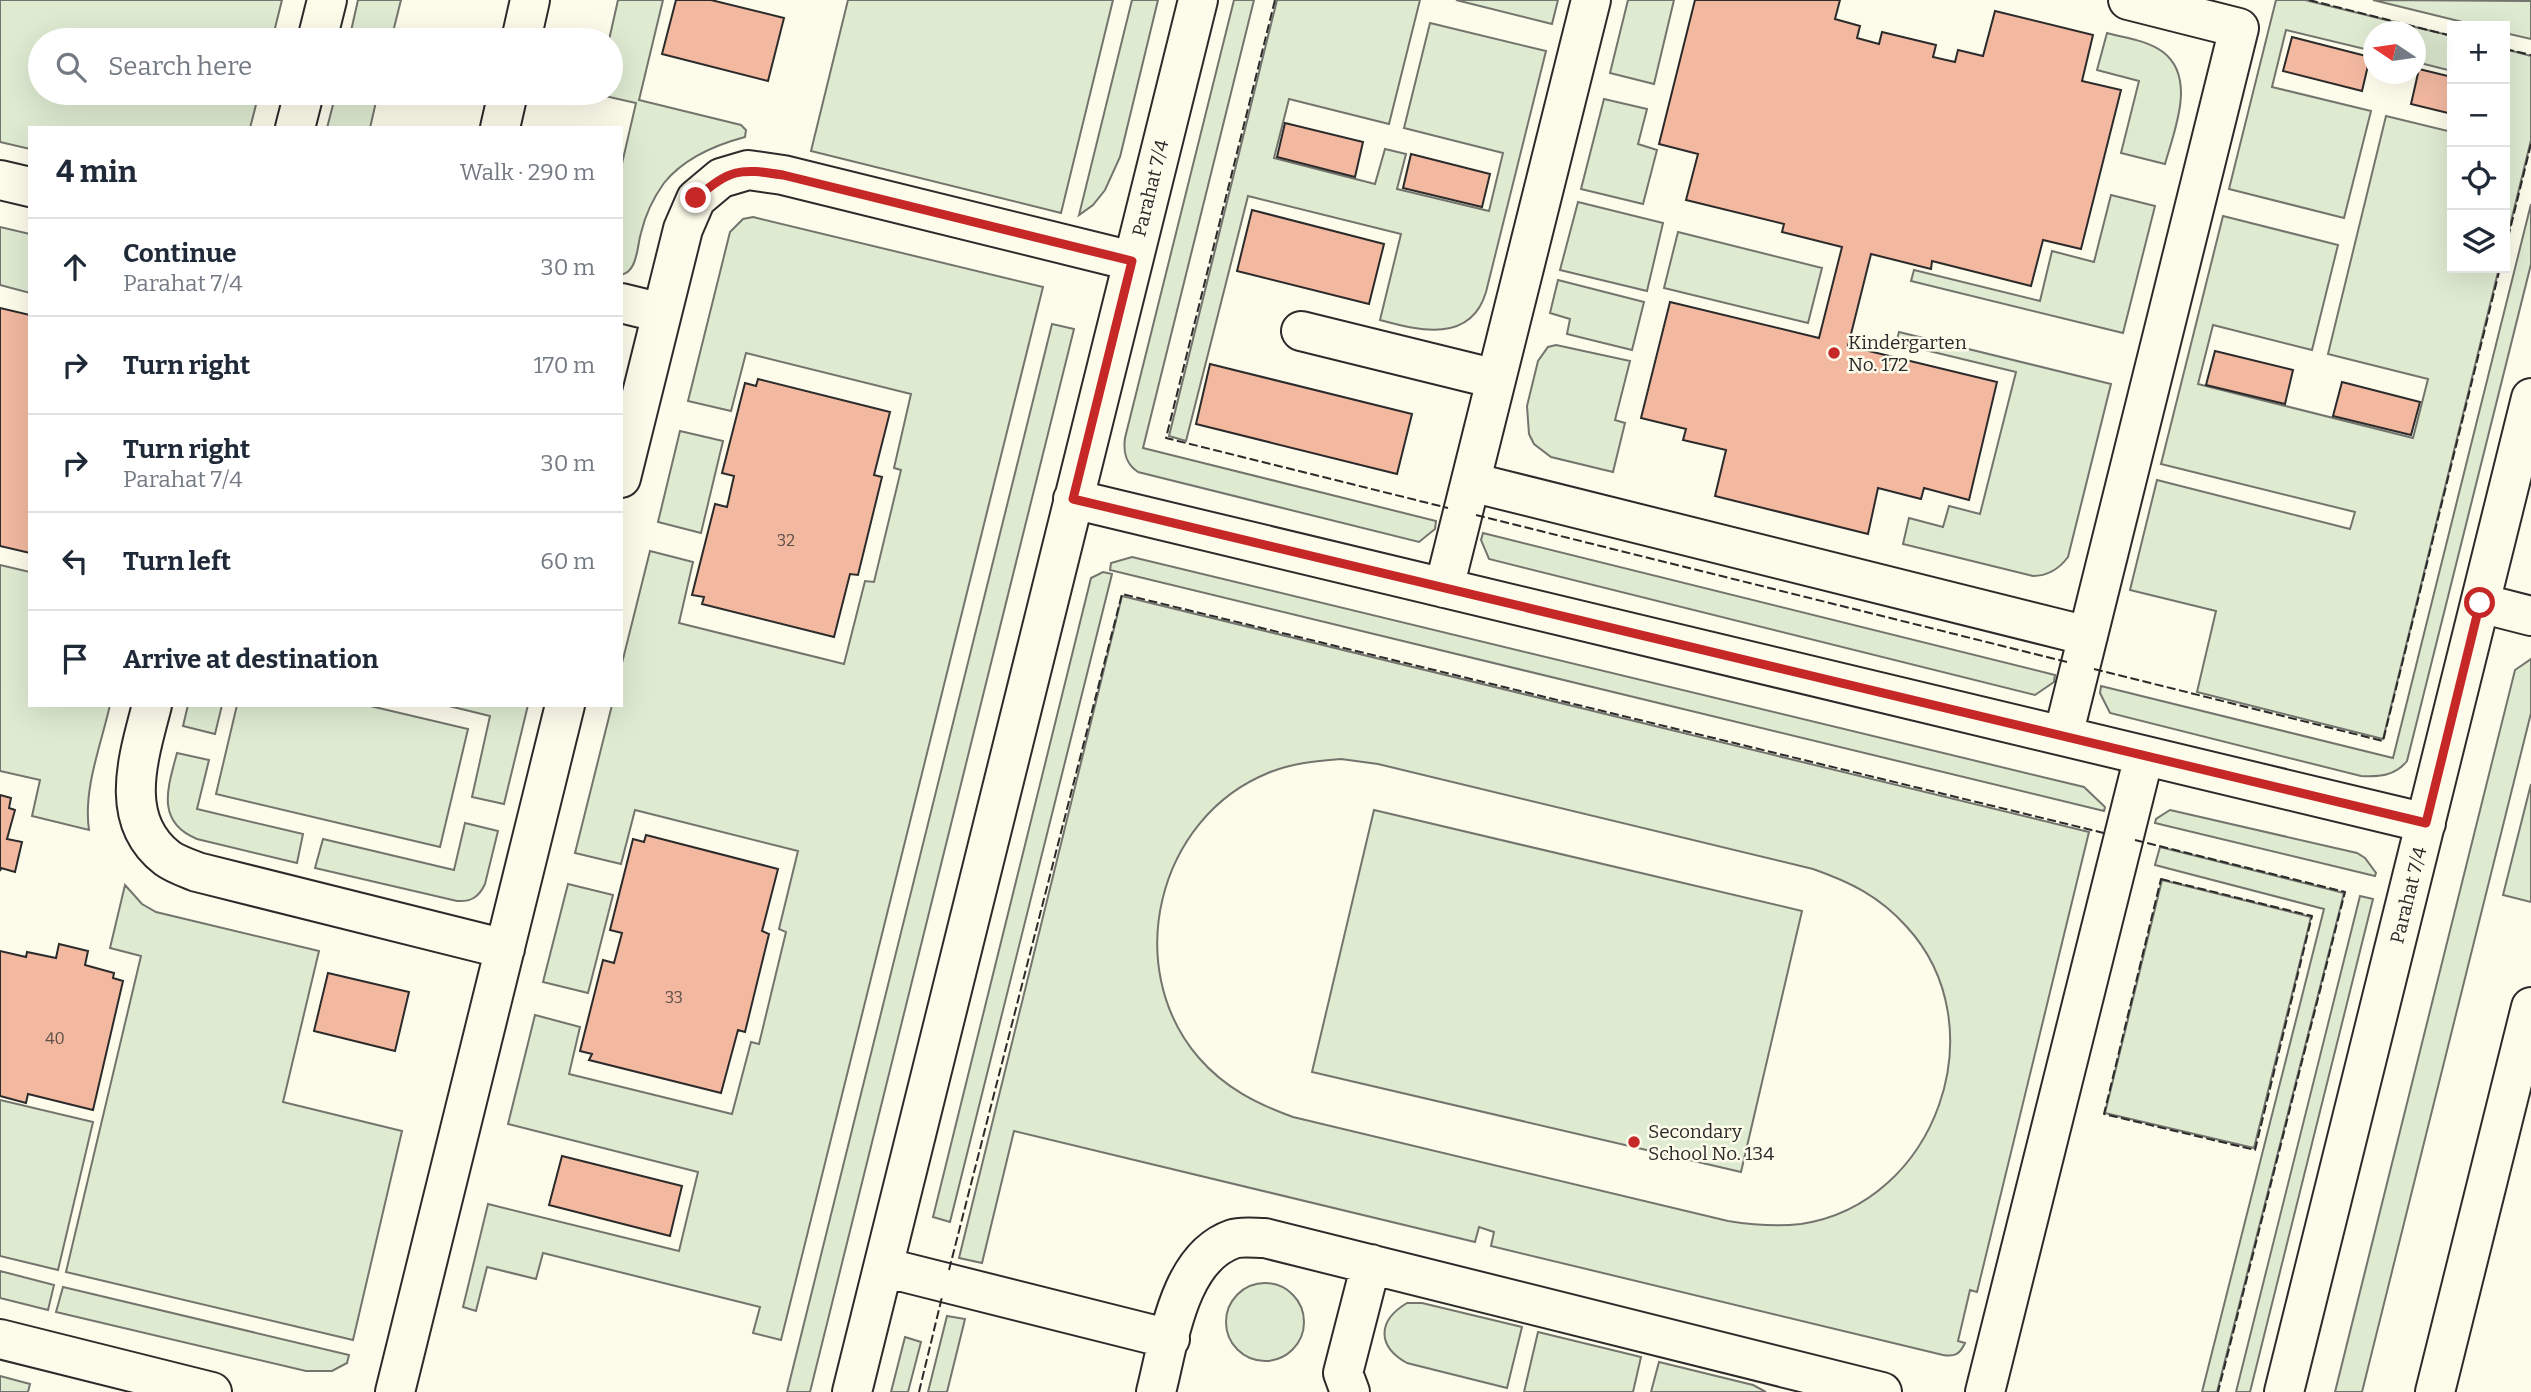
<!DOCTYPE html>
<html lang="en">
<head>
<meta charset="utf-8">
<style>
  :root { --surface:#fff; --page:#f6f6f7; --text:#1f2937; --muted:#747a83; --line:#e0e1e3 }
  body { margin:0; font-family:Bitter,serif; background:var(--page); color:var(--text) }
  .controls { position:absolute; right:21px; top:21px; display:grid; overflow:hidden; border-radius:0px; box-shadow:0 7px 28px #0002 }
  .controls button { width:63px; height:63px; display:grid; place-items:center; padding:0; border:0; border-bottom:2px solid var(--line); background:var(--surface); color:var(--text); font:35px sans-serif }
  .compass { position:absolute; left:2363px; top:21px; width:63px; height:63px; border-radius:50%; background:var(--surface); box-shadow:0 7px 28px #0002; rotate:283deg }
  .stop { position:absolute; width:21px; height:21px; margin:-16px; border:5px solid #c62828; border-radius:50%; background:#fff }
  .stop.end { background:#c62828; border-color:#fff; box-shadow:0 2px 7px #0008 }
  .list { margin:0; padding:0; list-style:none }
  h2 { display:flex; justify-content:space-between; align-items:center; height:91px; margin:0; padding:0 28px; font-size:30px }
  h2 small { font-size:23px; font-weight:400; color:var(--muted) }
  .list li { display:grid; grid-template-columns:46px 1fr auto; gap:21px; align-items:center; box-sizing:border-box; height:98px; padding:0 28px; border-top:2px solid var(--line) }
  .list b { display:block; font-size:26px; white-space:nowrap }
  .list p { margin:0; font-size:23px; white-space:nowrap; color:var(--muted) }
  .list em { font-size:23px; font-style:normal; color:var(--muted) }
  .icon { flex:none; width:38px; height:38px; fill:none; stroke:currentColor; stroke-width:2; stroke-linecap:round; stroke-linejoin:round }
  .map { position:relative; flex:none; width:2531px; height:1392px; overflow:hidden }
  .search { position:absolute; background:var(--surface); box-shadow:0 7px 28px #0002; left:28px; top:28px; width:595px; height:77px; display:flex; align-items:center; gap:18px; box-sizing:border-box; padding:0 24px; border-radius:38px; color:var(--muted); font-size:26px }
  .panel { position:absolute; background:var(--surface); box-shadow:0 7px 28px #0002; left:28px; top:126px; width:595px; height:581px; border-radius:0px }
  .map>svg:first-child { display:block }
  .green { fill:#deebd1; stroke:#74746e; stroke-width:2; fill-rule:evenodd }
  .building { fill:#f2b8a0; stroke:#2b2b2b; stroke-width:2 }
  .lines { fill:none; stroke-linecap:round; stroke-linejoin:round }
  .minor-casing { stroke:#2b2b2b; stroke-width:42 }
  .minor { stroke:#fdfbea; stroke-width:38 }
  .fence { stroke:#2b2b2b; stroke-width:2; stroke-dasharray:9 3.5; stroke-linecap:butt }
  .route { stroke:#c62828; stroke-width:9 }
  .poi-dot { fill:#c62828; stroke:#fdfbea; stroke-width:2.5 }
  .labels { text-anchor:middle; stroke-width:5; stroke-linejoin:round; paint-order:stroke }
  .number-label { font-size:16px; fill:#5d4e48 }
  .street-label { font-size:19px; fill:#2b2b2b; stroke:#fdfbea }
  .poi-label { font-size:19px; fill:#2b2b2b; stroke:#fdfbea; text-anchor:start }
</style>
</head>
<body>
<div class="map">
<svg width="2531" height="1392" viewBox="0 0 2531 1392">
  <rect width="100%" height="100%" fill="#fdfbea"/>
  <!-- green -->
  <path class="green" d="M 0,0 L 282,0 L 272,40 L 40,40 L 40,93 L 259,93 L 250,128 L 30,128 L 30,149 L 0,142 Z
    M 358,0 L 401,0 L 391,40 L 349,40 Z
    M 618,0 L 663,0 L 639,100 L 741,125 L 746,130 L 745,137 C 715,145 684,158 664,183 C 654,197 645,216 641,233 C 638,243 638,255 633,265 C 630,271 627,273 621,275 L 621,168 L 636,103 L 596,94 L 611,93 L 611,40 L 609,40 Z
    M 848,0 L 1113,0 L 1061,213 L 811,151 Z
    M 1132,0 L 1158,0 L 1120,157 L 1105,190 L 1093,205 L 1079,215 Z
    M 1234,0 L 1254,0 L 1143,448 L 1436,521 L 1435,529 L 1419,542 L 1138,472 C 1126,464 1123,453 1125,438 Z
    M 1277,0 L 1420,0 L 1389,124 L 1289,99 L 1274,158 L 1375,184 L 1385,149 L 1406,154 L 1397,189 L 1489,211 L 1503,153 L 1404,128 L 1430,23 L 1546,51 L 1486,292 C 1471,343 1420,331 1380,320 L 1401,234 L 1248,196 L 1186,441 L 1169,436 Z
    M 1456,0 L 1558,0 L 1552,24 Z
    M 1628,0 L 1674,0 L 1654,84 L 1610,73 Z
    M 2276,0 L 2305,0 L 2452,36 L 2452,71 L 2416,62 L 2416,32 L 2374,32 L 2373,51 L 2286,30 L 2272,87 L 2371,111 L 2344,218 L 2229,189 Z
    M 2373,0 L 2531,1 L 2531,39 L 2505,33 L 2505,26 L 2479,26 Z
    M 2107,33 C 2125,38 2147,40 2163,52 C 2197,78 2174,131 2165,164 L 2121,153 L 2139,81 L 2097,70 Z
    M 2505,49 L 2531,56 L 2531,140 L 2505,246 Z
    M 336,93 L 378,93 L 370,128 L 327,128 Z
    M 1604,99 L 1647,109 L 1638,144 L 1657,150 L 1643,204 L 1581,189 Z
    M 2386,116 L 2452,132 L 2452,268 L 2499,268 L 2383,739 L 2197,692 L 2216,611 L 2130,590 L 2157,480 L 2350,529 L 2355,512 L 2161,464 L 2223,216 L 2338,245 L 2312,350 L 2213,325 L 2198,384 L 2413,438 L 2428,379 L 2328,354 Z
    M 2111,195 L 2155,206 L 2123,333 L 1911,281 L 1914,270 L 2040,301 L 2052,251 L 2094,262 Z
    M 1578,202 L 1663,223 L 1647,291 L 1560,270 Z
    M 2531,204 L 2531,264 L 2407,761 C 2395,776 2379,777 2361,776 L 2110,713 L 2100,693 L 2101,686 L 2393,758 Z
    M 753,217 L 1043,287 L 781,1340 L 753,1333 L 760,1307 L 543,1253 L 536,1279 L 487,1267 L 476,1311 L 463,1307 L 488,1204 L 679,1251 L 698,1172 L 508,1124 L 535,1015 L 580,1027 L 569,1074 L 732,1114 L 751,1042 L 759,1044 L 786,932 L 779,929 L 798,851 L 635,810 L 621,864 L 575,853 L 612,705 L 621,705 L 621,667 L 650,551 L 693,562 L 679,623 L 844,664 L 865,581 L 874,582 L 901,470 L 894,468 L 911,394 L 746,353 L 731,411 L 688,401 L 730,232 L 743,219 Z
    M 0,227 L 30,234 L 30,293 L 0,285 Z
    M 1678,232 L 1822,268 L 1808,323 L 1664,288 Z
    M 1558,280 L 1644,302 L 1632,350 L 1567,334 L 1570,319 L 1550,313 Z
    M 1052,324 L 1074,329 L 810,1392 L 787,1392 Z
    M 1899,332 L 2111,384 L 2068,557 C 2059,569 2047,576 2033,576 L 1903,544 L 1909,518 L 1943,527 L 1949,506 L 1980,514 L 2016,372 L 1896,343 Z
    M 1556,345 L 1630,361 L 1615,420 L 1625,423 L 1613,472 L 1551,457 L 1534,444 L 1529,434 L 1527,406 L 1538,361 L 1548,347 Z
    M 680,431 L 723,441 L 701,533 L 658,522 Z
    M 1483,533 L 2055,675 L 2054,682 L 2035,695 L 1489,559 L 1481,540 Z
    M 1132,557 L 2084,787 L 2105,807 L 2104,811 L 1110,570 L 1111,563 Z
    M 0,565 L 30,572 L 30,705 L 110,705 C 101,745 83,789 89,830 L 32,816 L 40,780 L 0,771 Z
    M 1103,572 L 1112,574 L 950,1222 L 933,1217 L 1091,578 Z
    M 1122,596 L 2089,832 L 1977,1292 L 1970,1290 L 1958,1341 L 1965,1343 C 1960,1354 1955,1357 1943,1355 L 1491,1246 L 1494,1232 L 1479,1227 L 1475,1242 L 1014,1131 L 982,1263 L 959,1258 ZM 1341,759 L 1378,764 L 1813,869 C 1850,882 1879,896 1906,926 C 1999,1026 1936,1204 1801,1224 C 1776,1227 1753,1225 1728,1221 L 1293,1117 C 1257,1104 1225,1088 1199,1058 C 1121,968 1157,818 1268,773 C 1292,763 1316,761 1341,759 Z
    M 2531,659 L 2531,713 L 2362,1392 L 2335,1392 L 2515,670 Z
    M 188,705 L 222,705 L 215,734 L 183,726 Z
    M 237,705 L 366,705 L 468,729 L 440,847 L 216,794 Z
    M 445,705 L 528,705 L 504,804 L 472,797 L 490,716 Z
    M 177,753 L 209,760 L 197,809 L 303,834 L 297,863 L 197,839 C 155,822 168,787 177,753 Z
    M 2531,784 L 2531,902 L 2503,895 Z
    M 1374,810 L 1802,911 L 1741,1172 L 1312,1072 Z
    M 2170,810 L 2357,853 L 2365,858 L 2376,873 L 2375,876 L 2155,823 L 2156,819 Z
    M 465,823 L 498,831 L 485,884 C 479,897 471,902 457,901 L 315,868 L 323,839 L 454,870 Z
    M 2160,847 L 2344,893 L 2217,1392 L 2202,1392 L 2324,909 L 2155,865 Z
    M 2162,880 L 2311,917 L 2254,1148 L 2105,1113 Z
    M 568,884 L 613,895 L 588,993 L 543,982 Z
    M 125,885 L 142,904 L 156,912 L 319,951 L 283,1102 L 402,1131 L 353,1340 L 66,1272 L 141,956 L 110,948 Z
    M 2360,896 L 2373,899 L 2250,1392 L 2236,1392 Z
    M 0,1100 L 93,1122 L 58,1270 L 0,1256 Z
    M 0,1271 L 54,1285 L 48,1310 L 0,1298 Z
    M1226 1322a39 39 0 1 1 78 0a39 39 0 1 1-78 0Z
    M 63,1287 L 349,1355 L 347,1363 L 332,1371 L 306,1371 L 56,1312 Z
    M 1407,1303 L 1422,1303 L 1522,1327 L 1507,1388 L 1407,1363 C 1377,1346 1377,1321 1407,1303 Z
    M 947,1316 L 965,1319 L 947,1392 L 928,1392 Z
    M 1538,1332 L 1641,1357 L 1633,1392 L 1524,1392 Z
    M 905,1337 L 921,1342 L 908,1392 L 891,1392 Z
    M 1659,1362 L 1753,1385 L 1766,1392 L 1651,1392 Z
    M 0,1376 L 30,1384 L 28,1392 L 0,1392 Z"/>
  <!-- building -->
  <path class="building" d="M 676,0 L 711,0 L 784,18 L 768,81 L 662,54 Z
    M 1695,0 L 1840,0 L 1835,19 L 1860,26 L 1857,38 L 1879,44 L 1882,32 L 1936,45 L 1933,57 L 1955,62 L 1958,50 L 1983,56 L 1995,11 L 2093,35 L 2082,81 L 2121,90 L 2081,249 L 2043,240 L 2031,286 L 1932,261 L 1931,269 L 1871,254 L 1848,346 L 1997,382 L 1969,500 L 1924,488 L 1921,499 L 1878,488 L 1868,534 L 1715,496 L 1726,450 L 1683,440 L 1686,429 L 1641,418 L 1670,302 L 1819,338 L 1842,247 L 1782,232 L 1784,224 L 1686,200 L 1698,154 L 1659,144 Z
    M 2292,37 L 2370,57 L 2362,91 L 2283,71 Z
    M 2419,69 L 2452,77 L 2452,114 L 2411,104 Z
    M 1285,123 L 1363,142 L 1355,177 L 1277,157 Z
    M 1411,154 L 1490,174 L 1482,207 L 1403,188 Z
    M 1252,210 L 1384,244 L 1369,304 L 1237,271 Z
    M 0,308 L 30,315 L 30,553 L 0,546 Z
    M 2215,351 L 2293,370 L 2285,404 L 2206,385 Z
    M 1210,364 L 1412,414 L 1397,474 L 1196,424 Z
    M 758,379 L 890,412 L 874,475 L 882,477 L 858,575 L 850,574 L 834,637 L 702,604 L 704,597 L 692,595 L 715,504 L 727,507 L 734,476 L 722,473 L 745,383 L 756,386 Z
    M 2342,382 L 2420,402 L 2411,435 L 2333,416 Z
    M 0,795 L 11,798 L 9,808 L 15,810 L 7,839 L 22,842 L 15,872 L 1,868 L 0,871 Z
    M 646,835 L 778,869 L 762,931 L 769,934 L 745,1032 L 738,1030 L 721,1093 L 589,1060 L 592,1054 L 580,1051 L 603,960 L 614,963 L 622,933 L 610,930 L 633,839 L 644,842 Z
    M 59,944 L 88,951 L 85,965 L 114,973 L 113,978 L 123,981 L 93,1110 L 28,1094 L 26,1103 L 0,1096 L 0,951 L 26,957 L 27,952 L 56,958 Z
    M 328,973 L 409,992 L 395,1051 L 314,1031 Z
    M 562,1156 L 682,1186 L 670,1236 L 549,1205 Z"/>
  <g class="lines">
    <defs>
      <path id="minor" d="M 317,40 L 327,0
        M 521,40 L 530,0
        M 295,128 L 304,93
        M 500,128 L 508,93
        M 0,180 L 30,187
        M 621,303 L 662,313
        M 1301,331 L 1496,379
        M 621,478 L 683,229 L 696,199 L 721,178 L 748,170 L 783,175 L 1132,261
        M 1471,482 L 2088,636
        M 1073,499 L 2426,823
        M 1444,588 L 1591,0
        M 2480,603 L 2531,616
        M 152,705 C 139,756 117,819 167,858 C 175,864 187,868 197,872 L 505,949
        M 2063,736 L 2239,28 L 2128,0
        M 883,1267 L 1170,1339
        M 0,1339 L 212,1392
        M 395,1392 L 565,705
        M 852,1392 L 1198,0
        M 1156,1392 C 1169,1342 1178,1258 1233,1239 C 1242,1236 1255,1238 1265,1238 L 1882,1392
        M 1350,1392 L 1343,1373 L 1371,1264
        M 1985,1392 L 2144,756
        M 2284,1392 L 2531,398
        M 2435,1392 L 2531,1007"/>
    </defs>
    <!-- minor casing -->
    <use href="#minor" class="minor-casing"/>
    <!-- minor -->
    <use href="#minor" class="minor"/>
    <!-- fence -->
    <path class="fence" d="M 1275,0 L 1166,438 L 1448,508
      M 2309,0 L 2452,36
      M 2505,49 L 2531,55
      M 2505,250 L 2531,144
      M 1476,515 L 2067,662
      M 2094,669 L 2383,741 L 2500,268
      M 2135,840 L 2345,892 L 2218,1392
      M 2161,879 L 2312,916 L 2255,1150 L 2104,1114 Z
      M 949,1270 L 1122,594 L 2108,834
      M 919,1392 L 942,1297"/>
  </g>
  <g class="lines">
    <!-- route -->
    <path class="route" d="M 696,198 C 731,169 738,168 783,175 L 1132,261 L 1073,499 L 2426,823 L 2480,603"/>
  </g>
  <!-- markers -->
  <g class="poi-dot">
    <circle cx="1834" cy="353" r="7"/>
    <circle cx="1634" cy="1142" r="7"/>
  </g>
  <g class="labels">
    <!-- number labels -->
    <g class="number-label">
      <text x="786" y="546">32</text>
      <text x="674" y="1003">33</text>
      <text x="55" y="1044">40</text>
    </g>
    <!-- street labels -->
    <g class="street-label">
      <text transform="translate(1150 188) rotate(-76)" y="7">Parahat 7/4</text>
      <text transform="translate(2408 895) rotate(-76)" y="7">Parahat 7/4</text>
    </g>
    <!-- poi labels -->
    <g class="poi-label">
      <text x="1848" y="349">Kindergarten<tspan x="1848" dy="22">No. 172</tspan></text>
      <text x="1648" y="1138">Secondary<tspan x="1648" dy="22">School No. 134</tspan></text>
    </g>
  </g>
</svg>
<div class="controls">
<button>+</button>
<button>−</button>
<button><svg class="icon" aria-label="locate" viewBox="0 0 24 24"><circle cx="12" cy="12" r="6"/><path d="M12 2v4M12 18v4M2 12h4M18 12h4"/></svg></button>
<button><svg class="icon" aria-label="layers" viewBox="0 0 24 24"><path d="M12 4l9 5-9 5-9-5zM3 14l9 5 9-5"/></svg></button>
</div>
<svg class="compass" viewBox="-18 -18 36 36"><path d="M0-13l5 13h-10z" fill="#e53935"/><path d="M0 13l5-13h-10z" fill="#747a83"/></svg>
<div class="stop" style="left:2480px;top:603px"></div>
<div class="stop end" style="left:696px;top:198px"></div>
<div class="search"><svg class="icon" aria-label="search" viewBox="0 0 24 24"><circle cx="10" cy="10" r="6"/><path d="M15 15l6 6"/></svg>Search here</div>
<section class="panel">
<h2>4 min<small>Walk · 290 m</small></h2>
<ul class="list">
<li><svg class="icon" aria-label="ahead" viewBox="0 0 24 24"><path d="M12 20V5M6 11l6-6 6 6"/></svg><div><b>Continue</b><p>Parahat 7/4</p></div><em>30 m</em></li>
<li><svg class="icon" aria-label="right" viewBox="0 0 24 24"><path d="M7 20v-9h11M14 6l5 5-5 5"/></svg><div><b>Turn right</b></div><em>170 m</em></li>
<li><svg class="icon" aria-label="right" viewBox="0 0 24 24"><path d="M7 20v-9h11M14 6l5 5-5 5"/></svg><div><b>Turn right</b><p>Parahat 7/4</p></div><em>30 m</em></li>
<li><svg class="icon" aria-label="left" viewBox="0 0 24 24"><path d="M17 20v-9H6M10 6l-5 5 5 5"/></svg><div><b>Turn left</b></div><em>60 m</em></li>
<li><svg class="icon" aria-label="arrive" viewBox="0 0 24 24"><path d="M6 21V4h12l-3 4 3 4H6"/></svg><div><b>Arrive at destination</b></div></li>
</ul>
</section>
</div>
</body>
</html>
